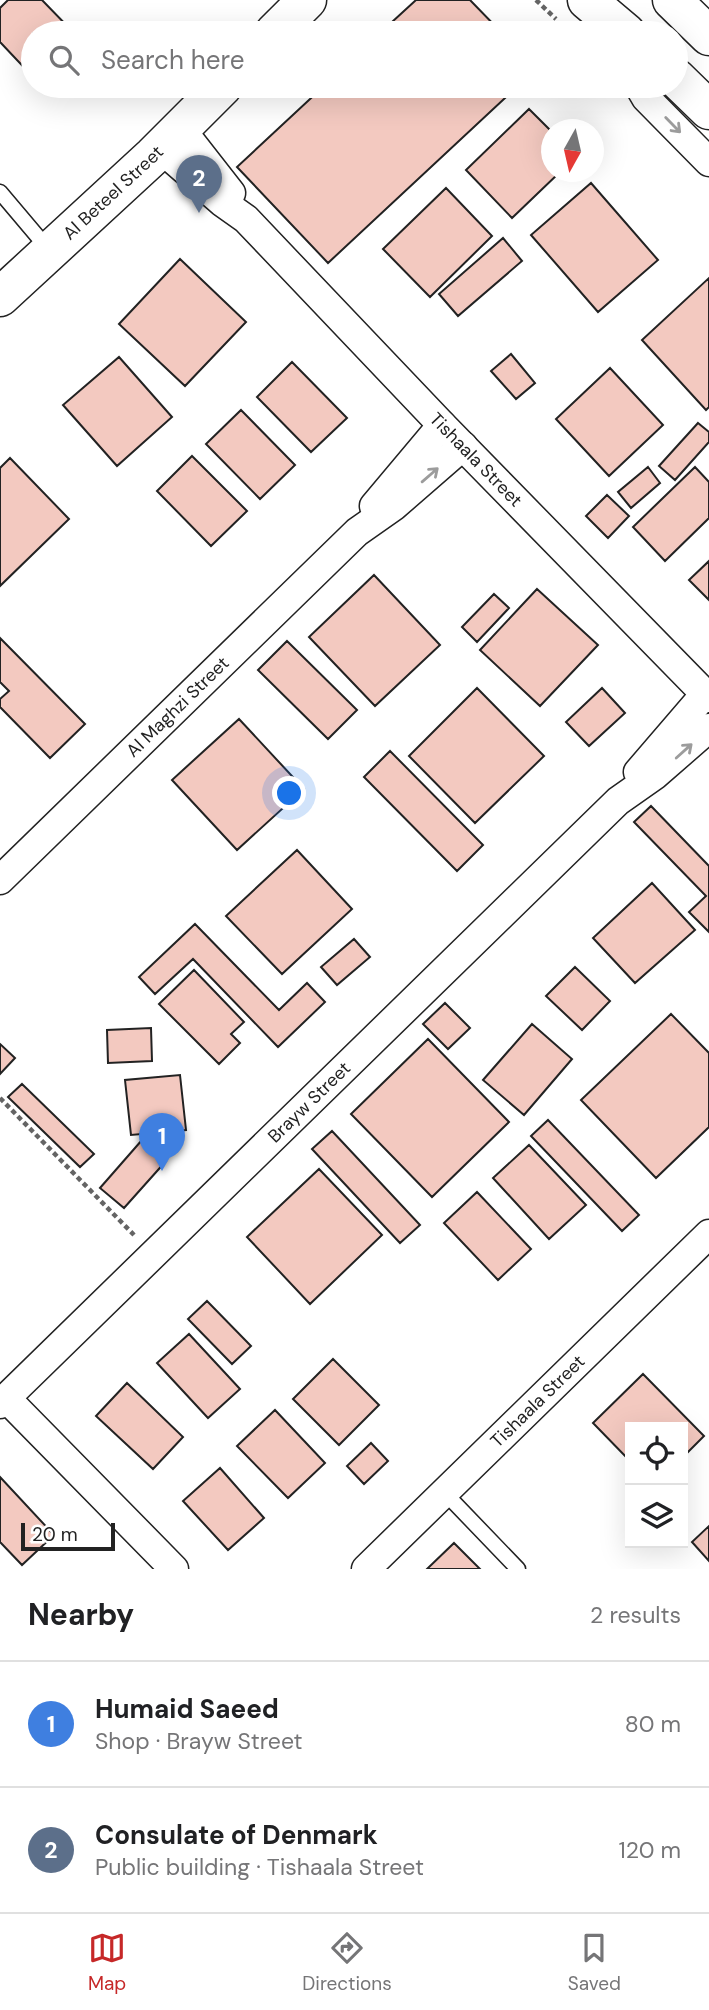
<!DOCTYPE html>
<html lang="en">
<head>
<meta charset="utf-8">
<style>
  :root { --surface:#fff; --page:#f2f2f2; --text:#202124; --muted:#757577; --line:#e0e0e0; --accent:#c62828 }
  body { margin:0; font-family:"DM Sans",sans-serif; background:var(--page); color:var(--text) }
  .controls { position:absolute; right:21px; bottom:21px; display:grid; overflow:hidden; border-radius:0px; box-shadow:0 7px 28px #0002 }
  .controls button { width:63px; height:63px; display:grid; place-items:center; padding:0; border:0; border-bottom:2px solid var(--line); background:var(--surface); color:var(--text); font:35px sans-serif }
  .compass { position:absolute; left:541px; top:119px; width:63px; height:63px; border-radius:50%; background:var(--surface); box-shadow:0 7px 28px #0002; rotate:188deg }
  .scale { position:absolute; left:21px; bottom:18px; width:94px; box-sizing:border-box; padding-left:7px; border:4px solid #222; border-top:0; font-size:19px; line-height:24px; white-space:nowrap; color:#222; -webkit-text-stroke:5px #fff; paint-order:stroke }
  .you { position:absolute; left:290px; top:794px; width:24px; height:24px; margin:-18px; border:5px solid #fff; border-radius:50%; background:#1a73e8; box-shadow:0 0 0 10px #1a73e833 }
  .badge { display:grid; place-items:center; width:46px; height:46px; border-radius:50%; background:var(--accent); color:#fff; font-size:23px; font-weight:700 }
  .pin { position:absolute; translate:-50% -58px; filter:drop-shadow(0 2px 4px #0008) }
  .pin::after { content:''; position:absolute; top:37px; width:24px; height:21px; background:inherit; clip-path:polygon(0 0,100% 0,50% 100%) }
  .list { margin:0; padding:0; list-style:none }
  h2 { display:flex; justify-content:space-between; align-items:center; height:91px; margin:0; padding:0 28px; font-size:30px }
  h2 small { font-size:23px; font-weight:400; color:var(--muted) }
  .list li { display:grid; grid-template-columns:46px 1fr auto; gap:21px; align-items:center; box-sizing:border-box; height:126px; padding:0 28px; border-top:2px solid var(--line) }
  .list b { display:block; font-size:26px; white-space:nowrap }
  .list p { margin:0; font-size:23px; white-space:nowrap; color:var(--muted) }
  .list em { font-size:23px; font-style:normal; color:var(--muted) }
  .icon { flex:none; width:38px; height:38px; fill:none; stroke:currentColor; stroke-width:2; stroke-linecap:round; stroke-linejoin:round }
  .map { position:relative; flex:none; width:709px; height:1569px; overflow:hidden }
  .search { position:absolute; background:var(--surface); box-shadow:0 7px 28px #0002; left:21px; right:21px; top:21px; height:77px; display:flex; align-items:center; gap:18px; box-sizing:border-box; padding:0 24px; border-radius:38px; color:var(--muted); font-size:26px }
  .sheet { height:343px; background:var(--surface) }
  nav { display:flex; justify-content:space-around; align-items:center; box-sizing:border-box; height:98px; border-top:2px solid var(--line); background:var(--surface); font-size:19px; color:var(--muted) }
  nav a { display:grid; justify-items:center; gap:4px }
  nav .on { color:var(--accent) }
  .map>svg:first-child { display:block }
  .building { fill:#f3c9c0; stroke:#222; stroke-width:2 }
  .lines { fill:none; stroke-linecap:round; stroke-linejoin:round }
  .lane-casing { stroke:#222; stroke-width:17 }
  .street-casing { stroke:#222; stroke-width:31 }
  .secondary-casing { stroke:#222; stroke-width:41 }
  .path { stroke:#646464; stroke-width:4.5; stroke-dasharray:5 3.5; stroke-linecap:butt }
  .lane { stroke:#fff; stroke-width:14 }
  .street { stroke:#fff; stroke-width:28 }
  .secondary { stroke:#fff; stroke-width:38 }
  .oneway { stroke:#9c9c9c }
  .labels { text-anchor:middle; stroke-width:5; stroke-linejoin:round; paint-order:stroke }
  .street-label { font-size:18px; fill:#222; stroke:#fff }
</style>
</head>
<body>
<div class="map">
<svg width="709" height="1569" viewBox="0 0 709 1569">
  <rect width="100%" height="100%" fill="#fff"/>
  <!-- building -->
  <path class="building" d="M 8,0 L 42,0 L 74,33 L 33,33 L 33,77 L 0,42 L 0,8 Z
    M 416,0 L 470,0 L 502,33 L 380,33 Z
    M 324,86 L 518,86 L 328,263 L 237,167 Z
    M 529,109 L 552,132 L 552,172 L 560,172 L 512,218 L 466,170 Z
    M 591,183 L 658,260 L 598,312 L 531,235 Z
    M 446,188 L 492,236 L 430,297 L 383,249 Z
    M 503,238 L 522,261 L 458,316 L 439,294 Z
    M 180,259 L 246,322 L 185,386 L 119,324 Z
    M 709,278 L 709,407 L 706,410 L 642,340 Z
    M 511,354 L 535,383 L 516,399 L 491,371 Z
    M 119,357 L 172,417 L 117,466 L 63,405 Z
    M 292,362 L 347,418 L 311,452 L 257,397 Z
    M 610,368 L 663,425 L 609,476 L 556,419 Z
    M 241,410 L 295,465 L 260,499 L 206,444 Z
    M 698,423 L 709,432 L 709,442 L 675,480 L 659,466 Z
    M 192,456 L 247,511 L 211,546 L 157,491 Z
    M 10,458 L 69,519 L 0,586 L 0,468 Z
    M 648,467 L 660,483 L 631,508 L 618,492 Z
    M 695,467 L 709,482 L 709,518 L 665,561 L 633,527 Z
    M 607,495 L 629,516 L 608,538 L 586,516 Z
    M 709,561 L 709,600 L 689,580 Z
    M 374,575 L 440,645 L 375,706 L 309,637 Z
    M 537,589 L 598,645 L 540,706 L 480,650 Z
    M 494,594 L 509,608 L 477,642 L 462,627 Z
    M 0,638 L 85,724 L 50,758 L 0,707 L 0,699 L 9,691 L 0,682 Z
    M 287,641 L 357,710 L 328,739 L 258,670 Z
    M 477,688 L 544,756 L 475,823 L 409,756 Z
    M 602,688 L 625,713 L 589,746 L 566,722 Z
    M 239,719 L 304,789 L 237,850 L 172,780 Z
    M 390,751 L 483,845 L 457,871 L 364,777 Z
    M 651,806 L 709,866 L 709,932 L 689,912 L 706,896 L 634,822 Z
    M 297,850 L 352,909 L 282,974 L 226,916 Z
    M 652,883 L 695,930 L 635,983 L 593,938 Z
    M 195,924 L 279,1010 L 307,983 L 325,1002 L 278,1047 L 193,959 L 155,994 L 139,977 Z
    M 354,939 L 370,957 L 337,985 L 321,967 Z
    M 575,967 L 610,1001 L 582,1030 L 546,996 Z
    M 194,970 L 244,1022 L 231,1034 L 240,1043 L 219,1064 L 159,1004 Z
    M 445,1003 L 470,1028 L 448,1049 L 423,1024 Z
    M 671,1014 L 709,1053 L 709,1127 L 656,1178 L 581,1100 Z
    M 532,1024 L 572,1059 L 524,1115 L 483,1080 Z
    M 151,1028 L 152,1061 L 108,1063 L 107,1030 Z
    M 428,1039 L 509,1122 L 432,1197 L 351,1114 Z
    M 0,1044 L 15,1058 L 0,1074 Z
    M 180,1075 L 186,1130 L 131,1135 L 125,1080 Z
    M 22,1084 L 94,1154 L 80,1167 L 8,1097 Z
    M 548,1120 L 639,1215 L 622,1231 L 531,1136 Z
    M 332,1131 L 420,1225 L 400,1243 L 312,1149 Z
    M 142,1140 L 166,1161 L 124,1208 L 100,1188 Z
    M 529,1145 L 586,1205 L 549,1239 L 493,1178 Z
    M 319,1169 L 382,1235 L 310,1304 L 247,1237 Z
    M 477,1192 L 531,1249 L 498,1280 L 444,1223 Z
    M 207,1301 L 251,1346 L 232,1364 L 188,1319 Z
    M 189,1334 L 240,1389 L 208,1418 L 157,1363 Z
    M 333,1359 L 379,1405 L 339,1445 L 293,1399 Z
    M 643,1374 L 704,1436 L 683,1457 L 683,1427 L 630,1427 L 630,1461 L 593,1423 Z
    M 127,1383 L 183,1437 L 153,1469 L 96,1416 Z
    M 275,1410 L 325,1463 L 288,1498 L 237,1446 Z
    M 371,1443 L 388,1461 L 364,1484 L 347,1466 Z
    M 220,1468 L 264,1518 L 228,1550 L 183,1501 Z
    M 0,1477 L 54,1535 L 22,1565 L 0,1542 Z
    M 709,1526 L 709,1561 L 692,1542 Z
    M 454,1543 L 480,1569 L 427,1569 Z"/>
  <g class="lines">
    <defs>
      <path id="lane" d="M 0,192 L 49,250
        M 444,1492 L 518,1569"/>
      <g id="street">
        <path d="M 639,86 L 646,98 L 709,162"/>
        <path d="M 181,129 L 231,193"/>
        <path id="s1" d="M 161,149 L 222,202 L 246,219 L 442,425 L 709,698"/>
        <path d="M 374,506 L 442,425"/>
        <path d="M 638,772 L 705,694"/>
        <path id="s2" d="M 0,880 L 357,532 L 394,506 L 463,446"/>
        <path d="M 6,1398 L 174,1569"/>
        <path id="s3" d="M 0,1404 L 618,801 L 655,775 L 709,728"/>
        <path id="s4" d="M 366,1569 L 709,1234"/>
      </g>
      <g id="secondary">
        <path d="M 587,0 L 626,33"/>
        <path d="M 672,0 L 709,36"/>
        <path d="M 274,33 L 307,0"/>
        <path d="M 676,78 L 709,110"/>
        <path id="s5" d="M 0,297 L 153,156 L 223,86"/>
      </g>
    </defs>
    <!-- lane casing -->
    <use href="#lane" class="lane-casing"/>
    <!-- street casing -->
    <use href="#street" class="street-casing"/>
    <!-- secondary casing -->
    <use href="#secondary" class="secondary-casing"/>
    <!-- path -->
    <path class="path" d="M 536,0 L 556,19
      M 0,1098 L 134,1235"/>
    <!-- lane -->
    <use href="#lane" class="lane"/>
    <!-- street -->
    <use href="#street" class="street"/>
    <!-- secondary -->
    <use href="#secondary" class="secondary"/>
  </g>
  <!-- one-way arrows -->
  <defs><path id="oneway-shaft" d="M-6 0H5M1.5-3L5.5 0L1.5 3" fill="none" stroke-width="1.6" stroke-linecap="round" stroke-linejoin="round" transform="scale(1.75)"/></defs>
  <g class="oneway">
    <use href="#oneway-shaft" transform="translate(673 125) rotate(46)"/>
    <use href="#oneway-shaft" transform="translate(430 475) rotate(-41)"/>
    <use href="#oneway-shaft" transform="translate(684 751) rotate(-42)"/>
  </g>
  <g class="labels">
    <!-- street labels -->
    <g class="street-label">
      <text dy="6" stroke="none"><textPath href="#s5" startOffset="154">Al Beteel Street</textPath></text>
      <text dy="6" stroke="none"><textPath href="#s1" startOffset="443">Tishaala Street</textPath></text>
      <text dy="6" stroke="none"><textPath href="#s2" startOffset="248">Al Maghzi Street</textPath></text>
      <text dy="6" stroke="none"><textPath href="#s3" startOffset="432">Brayw Street</textPath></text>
      <text dy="6" stroke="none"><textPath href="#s4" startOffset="240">Tishaala Street</textPath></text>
    </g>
  </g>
</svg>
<div class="controls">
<button><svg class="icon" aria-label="locate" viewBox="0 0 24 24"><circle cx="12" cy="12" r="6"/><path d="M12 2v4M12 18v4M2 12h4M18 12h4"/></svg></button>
<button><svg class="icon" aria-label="layers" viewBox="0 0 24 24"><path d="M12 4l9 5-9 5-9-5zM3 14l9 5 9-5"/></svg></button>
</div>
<svg class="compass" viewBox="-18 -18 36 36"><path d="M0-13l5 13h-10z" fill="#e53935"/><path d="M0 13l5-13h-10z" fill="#757577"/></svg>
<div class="scale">20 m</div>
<div class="you"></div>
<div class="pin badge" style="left:162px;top:1171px;background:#3f7fe0">1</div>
<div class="pin badge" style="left:199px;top:213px;background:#5c6f8a">2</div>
<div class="search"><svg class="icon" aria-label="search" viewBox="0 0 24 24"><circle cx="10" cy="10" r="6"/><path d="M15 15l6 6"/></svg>Search here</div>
</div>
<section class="sheet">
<h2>Nearby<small>2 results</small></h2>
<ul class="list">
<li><span class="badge" style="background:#3f7fe0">1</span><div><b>Humaid Saeed</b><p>Shop · Brayw Street</p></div><em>80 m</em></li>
<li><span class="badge" style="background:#5c6f8a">2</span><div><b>Consulate of Denmark</b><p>Public building · Tishaala Street</p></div><em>120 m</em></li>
</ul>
</section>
<nav>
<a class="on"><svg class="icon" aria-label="map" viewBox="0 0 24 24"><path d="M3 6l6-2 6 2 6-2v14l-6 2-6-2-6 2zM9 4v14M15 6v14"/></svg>Map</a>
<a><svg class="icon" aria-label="directions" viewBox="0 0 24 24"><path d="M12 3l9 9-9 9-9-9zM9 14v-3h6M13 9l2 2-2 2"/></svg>Directions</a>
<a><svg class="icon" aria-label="saved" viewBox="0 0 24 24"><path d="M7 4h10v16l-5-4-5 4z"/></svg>Saved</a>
</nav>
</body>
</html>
